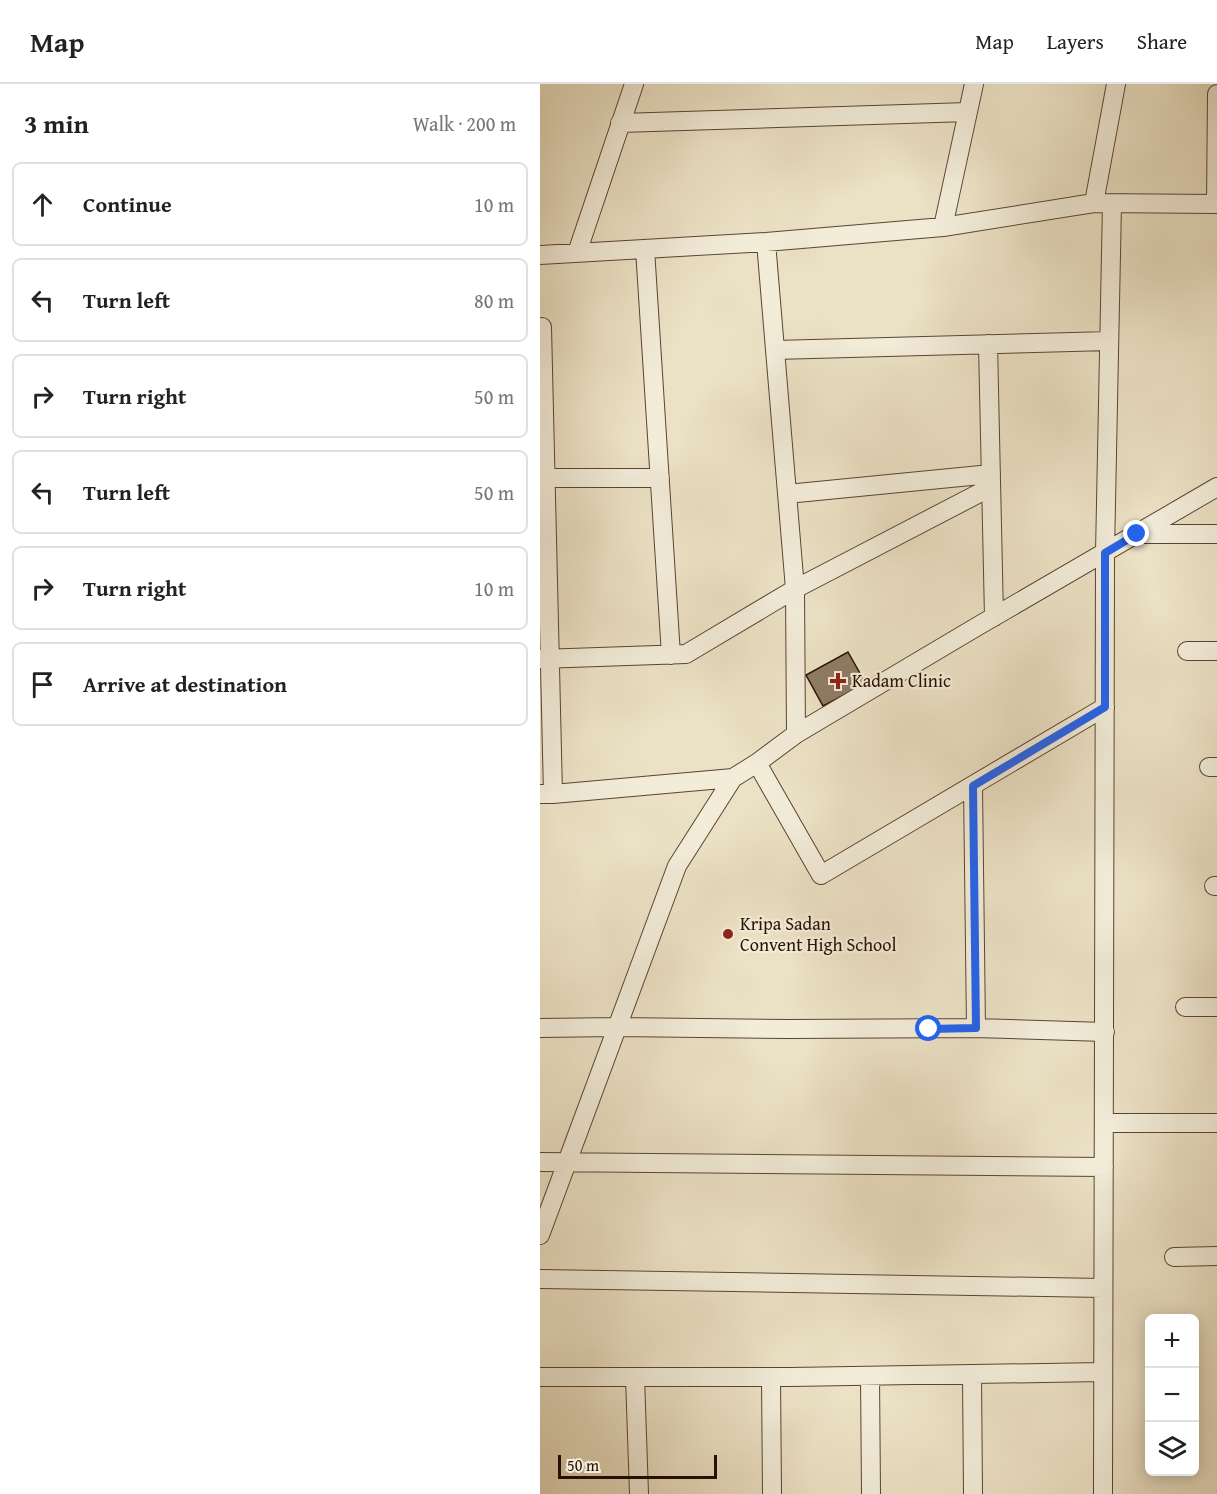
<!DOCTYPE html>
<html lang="en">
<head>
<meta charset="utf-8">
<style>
  :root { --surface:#fff; --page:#f2f2f2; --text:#222; --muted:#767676; --line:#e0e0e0 }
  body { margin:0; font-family:"Gentium Book Plus",serif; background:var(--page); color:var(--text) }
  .controls { position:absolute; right:18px; bottom:18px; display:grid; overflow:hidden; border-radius:9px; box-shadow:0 3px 15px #0003 }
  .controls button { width:54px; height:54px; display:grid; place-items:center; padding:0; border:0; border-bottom:2px solid var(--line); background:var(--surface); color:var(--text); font:30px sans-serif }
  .scale { position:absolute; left:18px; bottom:15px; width:159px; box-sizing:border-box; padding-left:6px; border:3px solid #2b0f01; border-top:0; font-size:16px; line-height:21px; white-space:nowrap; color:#2b0f01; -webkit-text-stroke:4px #f2ecd9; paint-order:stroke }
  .stop { position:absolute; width:18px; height:18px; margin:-14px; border:4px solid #2563eb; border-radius:50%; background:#fff }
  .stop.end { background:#2563eb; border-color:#fff; box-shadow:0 2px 6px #0008 }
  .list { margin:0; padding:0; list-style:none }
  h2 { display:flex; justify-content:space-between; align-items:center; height:78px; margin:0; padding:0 24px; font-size:26px }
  h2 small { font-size:20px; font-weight:400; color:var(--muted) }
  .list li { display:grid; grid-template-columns:39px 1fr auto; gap:18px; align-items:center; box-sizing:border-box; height:84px; margin:0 12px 12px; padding:0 12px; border:2px solid var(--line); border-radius:9px }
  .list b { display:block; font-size:22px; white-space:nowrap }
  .list em { font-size:20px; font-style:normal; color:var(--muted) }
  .icon { flex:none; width:33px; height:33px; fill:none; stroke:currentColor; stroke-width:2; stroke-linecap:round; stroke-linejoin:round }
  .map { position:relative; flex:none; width:677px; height:1410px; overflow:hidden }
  header { display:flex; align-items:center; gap:36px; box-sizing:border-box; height:84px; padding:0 30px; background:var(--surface); border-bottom:2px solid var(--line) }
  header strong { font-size:28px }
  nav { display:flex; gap:33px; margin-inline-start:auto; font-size:21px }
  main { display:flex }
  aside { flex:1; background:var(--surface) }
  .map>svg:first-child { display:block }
  .building { fill:#8f7c66; stroke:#2b0f01; stroke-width:1.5 }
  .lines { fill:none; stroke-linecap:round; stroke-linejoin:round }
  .minor-casing { stroke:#5b4432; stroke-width:20 }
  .minor { stroke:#f2ecd9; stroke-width:18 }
  .route { stroke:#2563eb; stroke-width:8 }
  .poi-dot { fill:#8f2418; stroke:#f2ecd9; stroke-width:2 }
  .labels { text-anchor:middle; stroke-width:4.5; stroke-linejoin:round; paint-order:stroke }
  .poi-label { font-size:18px; fill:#2b0f01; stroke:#f2ecd9; text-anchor:start }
</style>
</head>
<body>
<header>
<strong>Map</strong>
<nav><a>Map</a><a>Layers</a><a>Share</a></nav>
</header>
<main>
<aside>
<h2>3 min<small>Walk · 200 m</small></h2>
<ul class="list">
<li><svg class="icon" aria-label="ahead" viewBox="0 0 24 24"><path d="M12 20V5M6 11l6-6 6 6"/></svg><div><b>Continue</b></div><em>10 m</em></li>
<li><svg class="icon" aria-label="left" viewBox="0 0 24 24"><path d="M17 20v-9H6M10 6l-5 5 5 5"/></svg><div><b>Turn left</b></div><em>80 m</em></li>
<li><svg class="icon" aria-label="right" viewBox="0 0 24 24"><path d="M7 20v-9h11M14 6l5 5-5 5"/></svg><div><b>Turn right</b></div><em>50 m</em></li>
<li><svg class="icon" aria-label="left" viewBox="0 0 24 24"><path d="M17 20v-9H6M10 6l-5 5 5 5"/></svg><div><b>Turn left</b></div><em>50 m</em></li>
<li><svg class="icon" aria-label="right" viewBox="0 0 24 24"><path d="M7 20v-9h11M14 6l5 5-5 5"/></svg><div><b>Turn right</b></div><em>10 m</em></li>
<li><svg class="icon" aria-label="arrive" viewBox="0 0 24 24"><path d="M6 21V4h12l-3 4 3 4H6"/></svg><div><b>Arrive at destination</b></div></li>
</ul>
</aside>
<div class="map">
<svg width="677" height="1410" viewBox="0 0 677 1410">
  <rect width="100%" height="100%" fill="#ebe1c4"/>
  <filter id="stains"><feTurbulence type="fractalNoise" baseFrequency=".00333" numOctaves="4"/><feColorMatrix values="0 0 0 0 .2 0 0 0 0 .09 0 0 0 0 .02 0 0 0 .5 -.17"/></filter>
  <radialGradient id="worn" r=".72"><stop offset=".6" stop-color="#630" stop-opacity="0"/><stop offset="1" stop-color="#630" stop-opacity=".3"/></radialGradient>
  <!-- building -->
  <path class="building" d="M 308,568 L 326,600 L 283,622 L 266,591 Z"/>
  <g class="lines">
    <defs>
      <path id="minor" d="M 80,39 L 428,28
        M 554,119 L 576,0
        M 676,120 L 677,10
        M 403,143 L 554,119 L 677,120
        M 226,158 L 255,505 L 256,650
        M 105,165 L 131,571
        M 37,169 L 94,0
        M 0,171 L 226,158 L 403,143 L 434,0
        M 2,243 L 13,710
        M 448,260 L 454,533
        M 235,266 L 569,257
        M 0,394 L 120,394
        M 247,410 L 451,390
        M 598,450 L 677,450
        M 647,567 L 677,567
        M 0,575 L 146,570 L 255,505 L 451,403
        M 217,679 L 281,791 L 565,623
        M 669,683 L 677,683
        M 433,702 L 436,944
        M 0,710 L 13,710 L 193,694
        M 674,802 L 677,802
        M 645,923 L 677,923
        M 0,944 L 77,943 L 248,945 L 436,944 L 565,948
        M 564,1039 L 677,1039
        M 0,1078 L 564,1083
        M 0,1151 L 137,782 L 193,694 L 217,679 L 256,650 L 438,542 L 677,403
        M 634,1173 L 677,1172
        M 0,1195 L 563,1204
        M 432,1290 L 433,1410
        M 330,1292 L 331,1410
        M 0,1293 L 251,1293 L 562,1288
        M 95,1293 L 99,1410
        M 231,1293 L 232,1410
        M 563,1410 L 565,469 L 572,120"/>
    </defs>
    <!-- minor casing -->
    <use href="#minor" class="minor-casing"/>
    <!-- minor -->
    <use href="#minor" class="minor"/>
  </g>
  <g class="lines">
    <!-- route -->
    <path class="route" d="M 389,945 L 436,944 L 433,702 L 565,623 L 565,469 L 597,450"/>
  </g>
  <!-- markers -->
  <g class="poi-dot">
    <path d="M295 588h6v6h6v6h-6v6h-6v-6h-6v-6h6z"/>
    <circle cx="188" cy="850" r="6"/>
  </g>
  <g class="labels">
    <!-- poi labels -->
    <g class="poi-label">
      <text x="312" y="603">Kadam Clinic</text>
      <text x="200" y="846">Kripa Sadan<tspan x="200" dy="21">Convent High School</tspan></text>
    </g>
  </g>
  <rect width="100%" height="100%" filter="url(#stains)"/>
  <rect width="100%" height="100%" fill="url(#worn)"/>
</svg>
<div class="controls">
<button>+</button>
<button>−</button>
<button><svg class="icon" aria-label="layers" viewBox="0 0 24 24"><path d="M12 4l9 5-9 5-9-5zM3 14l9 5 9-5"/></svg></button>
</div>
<div class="scale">50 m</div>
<div class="stop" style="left:389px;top:945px"></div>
<div class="stop end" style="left:597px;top:450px"></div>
</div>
</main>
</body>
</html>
